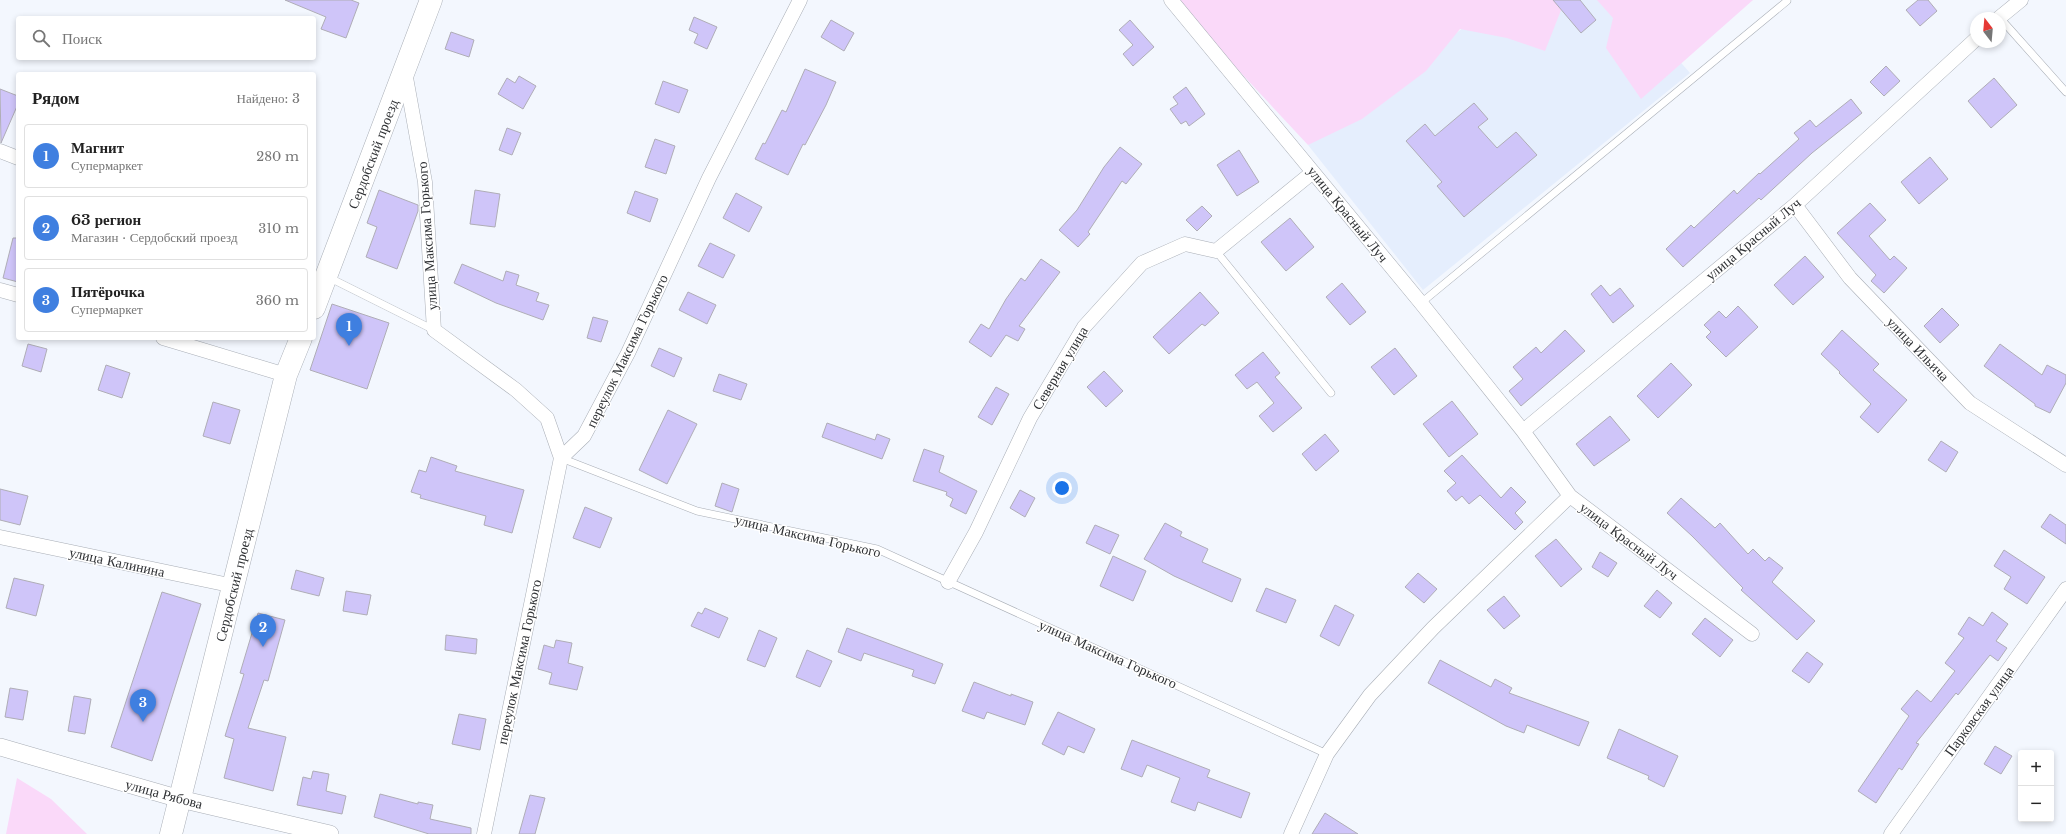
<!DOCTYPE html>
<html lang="ru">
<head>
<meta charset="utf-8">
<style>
  :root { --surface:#fff; --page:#f6f6f6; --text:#222; --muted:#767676; --line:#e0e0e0; --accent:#975f1a }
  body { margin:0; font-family:"Libre Baskerville",serif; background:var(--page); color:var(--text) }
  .controls { position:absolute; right:12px; bottom:12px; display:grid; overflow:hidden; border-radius:4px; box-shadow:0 2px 6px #0003 }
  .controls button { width:36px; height:36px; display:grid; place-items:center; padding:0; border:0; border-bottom:1px solid var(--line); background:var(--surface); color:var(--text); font:20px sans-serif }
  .compass { position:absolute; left:1970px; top:12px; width:36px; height:36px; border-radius:50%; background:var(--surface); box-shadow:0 2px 6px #0003; rotate:344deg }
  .you { position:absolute; left:1062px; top:488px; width:14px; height:14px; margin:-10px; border:3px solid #fff; border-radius:50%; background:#1a73e8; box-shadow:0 0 0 6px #1a73e833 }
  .badge { display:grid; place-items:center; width:26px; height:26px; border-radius:50%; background:var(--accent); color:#fff; font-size:13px; font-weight:700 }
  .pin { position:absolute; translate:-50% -33px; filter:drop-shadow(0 1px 2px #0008) }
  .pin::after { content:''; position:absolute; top:21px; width:14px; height:12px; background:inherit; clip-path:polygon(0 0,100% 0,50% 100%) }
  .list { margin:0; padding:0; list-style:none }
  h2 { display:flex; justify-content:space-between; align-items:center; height:52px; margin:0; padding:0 16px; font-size:17px }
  h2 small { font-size:13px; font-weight:400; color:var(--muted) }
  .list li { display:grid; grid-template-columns:26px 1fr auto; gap:12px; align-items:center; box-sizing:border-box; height:64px; margin:0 8px 8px; padding:0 8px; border:1px solid var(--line); border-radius:4px }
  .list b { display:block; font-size:15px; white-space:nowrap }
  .list p { margin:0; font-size:13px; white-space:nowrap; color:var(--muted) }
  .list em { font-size:13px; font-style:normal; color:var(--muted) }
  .icon { flex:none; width:22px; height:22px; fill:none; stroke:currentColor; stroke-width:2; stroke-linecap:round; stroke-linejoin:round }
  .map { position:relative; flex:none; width:2066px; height:834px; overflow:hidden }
  .search { position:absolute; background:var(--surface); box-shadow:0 2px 6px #0003; left:16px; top:16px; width:300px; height:44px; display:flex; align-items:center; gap:10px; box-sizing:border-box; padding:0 14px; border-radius:4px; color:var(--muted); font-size:15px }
  .panel { position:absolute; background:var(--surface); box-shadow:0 2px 6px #0003; left:16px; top:72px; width:300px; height:268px; border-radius:4px }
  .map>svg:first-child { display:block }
  .built { fill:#e5eefd }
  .green { fill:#fad9f9 }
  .building { fill:#cfc5f9; stroke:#afadb6 }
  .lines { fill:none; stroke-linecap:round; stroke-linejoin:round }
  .service-casing { stroke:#a9aeb6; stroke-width:8 }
  .minor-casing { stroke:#a9aeb6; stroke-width:15 }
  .tertiary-casing { stroke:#a9aeb6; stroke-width:18 }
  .primary-casing { stroke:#a9aeb6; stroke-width:23 }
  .service { stroke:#fff; stroke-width:7 }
  .minor { stroke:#fff; stroke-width:14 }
  .tertiary { stroke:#fff; stroke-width:17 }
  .primary { stroke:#fff; stroke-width:22 }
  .labels { text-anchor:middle; stroke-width:3; stroke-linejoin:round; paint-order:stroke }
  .street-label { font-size:14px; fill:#303235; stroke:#fff }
</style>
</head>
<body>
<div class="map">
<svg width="2066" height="834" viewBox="0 0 2066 834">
  <rect width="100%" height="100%" fill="#f3f7fe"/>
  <!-- built -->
  <path class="built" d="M 1500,0 L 1626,0 L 1690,73 L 1423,290 L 1308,145 Z"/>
  <!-- green -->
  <path class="green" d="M 1173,0 L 1565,0 L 1545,51 L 1507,38 L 1460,29 L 1426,71 L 1362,119 L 1308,145 Z
    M 1597,0 L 1753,0 L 1641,99 L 1606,48 L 1613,18 Z
    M 17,778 L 51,799 L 87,834 L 6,834 Z"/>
  <!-- building -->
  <path class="building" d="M 285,0 L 351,0 L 359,3 L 346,38 L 321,29 L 326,17 Z
    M 1553,0 L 1580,0 L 1596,20 L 1581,33 Z
    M 1918,0 L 1928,0 L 1937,11 L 1920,26 L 1906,10 Z
    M 694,17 L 717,27 L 707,49 L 694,43 L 698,34 L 689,30 Z
    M 831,20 L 854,33 L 844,51 L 821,37 Z
    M 1130,20 L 1154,47 L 1133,66 L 1123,54 L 1133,45 L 1119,30 Z
    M 451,32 L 474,40 L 469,57 L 445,49 Z
    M 1886,66 L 1900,81 L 1884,96 L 1870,82 Z
    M 805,69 L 836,82 L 826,105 L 805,145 L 803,144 L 788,175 L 755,159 L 763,143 L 765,144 L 782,110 L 786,112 Z
    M 519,76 L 536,86 L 523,109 L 498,94 L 507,78 L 515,83 Z
    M 1994,78 L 2017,105 L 1991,128 L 1968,101 Z
    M 663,81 L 688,90 L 679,113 L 655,104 Z
    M 1186,87 L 1205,114 L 1189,126 L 1186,121 L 1181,124 L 1170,109 L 1178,104 L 1173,97 Z
    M 0,89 L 18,96 L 18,104 L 1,143 Z
    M 1851,99 L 1862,113 L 1812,153 L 1761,200 L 1759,198 L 1683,267 L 1666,249 L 1691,225 L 1694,228 L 1734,190 L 1737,194 L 1759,173 L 1760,174 L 1799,139 L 1794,133 L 1810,120 L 1816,127 Z
    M 1474,103 L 1488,119 L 1478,127 L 1497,148 L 1516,132 L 1537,155 L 1464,217 L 1437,186 L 1442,182 L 1406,141 L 1425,124 L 1435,136 Z
    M 507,128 L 521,133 L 512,155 L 499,150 Z
    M 655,139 L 675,146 L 666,174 L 645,167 Z
    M 1120,147 L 1142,164 L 1126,184 L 1122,181 L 1088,232 L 1090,234 L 1078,247 L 1059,230 L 1077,210 L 1104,167 Z
    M 1239,150 L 1259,182 L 1237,196 L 1217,165 Z
    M 1930,157 L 1948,179 L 1919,204 L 1901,182 Z
    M 379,190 L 418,205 L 418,211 L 397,269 L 366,257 L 377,227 L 367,223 Z
    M 475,190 L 500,194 L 495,227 L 470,224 Z
    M 635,191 L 658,199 L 650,222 L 627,213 Z
    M 736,193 L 762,207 L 749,232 L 723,218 Z
    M 1870,203 L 1886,220 L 1869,236 L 1890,260 L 1894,256 L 1907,268 L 1884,293 L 1871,281 L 1876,275 L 1837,233 Z
    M 1202,206 L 1212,216 L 1197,231 L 1186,220 Z
    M 1290,218 L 1314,247 L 1286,271 L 1261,242 Z
    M 13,238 L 18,238 L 18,282 L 3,278 Z
    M 710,243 L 735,255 L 723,278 L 698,266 Z
    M 1805,256 L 1824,277 L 1793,305 L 1774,285 Z
    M 1041,259 L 1060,272 L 1019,326 L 1025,329 L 1018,341 L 1006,335 L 991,357 L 969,342 L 981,324 L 989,329 L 1006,299 L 1021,278 L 1025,281 Z
    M 462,264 L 503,281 L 506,271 L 519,275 L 516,285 L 539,293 L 536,301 L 549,305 L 543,320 L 496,303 L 454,283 Z
    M 1342,283 L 1366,312 L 1350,325 L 1326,297 Z
    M 1601,285 L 1610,296 L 1620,288 L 1634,306 L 1613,323 L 1591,294 Z
    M 688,292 L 716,305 L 707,324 L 679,310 Z
    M 1200,292 L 1219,313 L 1205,326 L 1202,324 L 1169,354 L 1153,337 Z
    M 332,304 L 389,323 L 367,389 L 310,370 Z
    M 1738,306 L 1758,327 L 1726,357 L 1706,337 L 1711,332 L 1704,325 L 1719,311 L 1726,318 Z
    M 1942,308 L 1959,325 L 1940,343 L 1924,326 Z
    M 593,317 L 608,321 L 601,342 L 587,338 Z
    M 1565,330 L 1585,351 L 1521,406 L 1509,391 L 1523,379 L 1513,367 L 1536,347 L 1541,353 Z
    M 1842,330 L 1879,364 L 1873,370 L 1907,400 L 1878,433 L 1860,417 L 1871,404 L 1839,373 L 1840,372 L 1821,354 Z
    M 28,344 L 47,349 L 41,372 L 22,366 Z
    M 2000,344 L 2042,375 L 2047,365 L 2066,375 L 2066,383 L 2050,413 L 2035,406 L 2035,404 L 1984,366 Z
    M 659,348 L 682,358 L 674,377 L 651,366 Z
    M 1395,348 L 1417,376 L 1394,395 L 1371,367 Z
    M 1263,352 L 1280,373 L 1275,377 L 1302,408 L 1273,432 L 1259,416 L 1274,403 L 1257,382 L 1247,389 L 1235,375 Z
    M 1671,363 L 1692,385 L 1658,418 L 1637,396 Z
    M 106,365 L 130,373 L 122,398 L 98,390 Z
    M 1104,371 L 1123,391 L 1106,407 L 1087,387 Z
    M 719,374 L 747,384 L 741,400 L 713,391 Z
    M 996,387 L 1009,394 L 992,425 L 978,417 Z
    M 1452,401 L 1478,434 L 1449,457 L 1423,424 Z
    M 213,402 L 240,410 L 230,444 L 203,436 Z
    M 668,410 L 697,424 L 667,484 L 639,470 Z
    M 1610,416 L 1630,440 L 1594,466 L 1576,444 Z
    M 827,423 L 875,440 L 877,434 L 890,439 L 882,459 L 822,437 Z
    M 1325,434 L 1339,451 L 1316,471 L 1302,454 Z
    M 1941,441 L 1958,452 L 1946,472 L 1928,460 Z
    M 924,449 L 944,456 L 939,472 L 977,491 L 966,514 L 950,506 L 953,499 L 946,495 L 947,492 L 913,481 Z
    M 1462,455 L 1501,498 L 1511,487 L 1526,502 L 1515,513 L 1523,522 L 1515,530 L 1480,495 L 1469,504 L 1462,496 L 1456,501 L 1447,491 L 1456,483 L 1444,471 Z
    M 431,457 L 457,466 L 455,471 L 524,490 L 512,533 L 484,525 L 486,516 L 420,498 L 421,495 L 411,492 L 419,470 L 426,472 Z
    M 722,483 L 739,489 L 732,512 L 715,506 Z
    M 0,489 L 28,496 L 20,525 L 0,520 Z
    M 1020,490 L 1035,498 L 1025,517 L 1010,508 Z
    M 1681,498 L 1715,528 L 1720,523 L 1748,554 L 1753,549 L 1765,561 L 1769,557 L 1783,568 L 1772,582 L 1815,621 L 1797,640 L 1741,590 L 1743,588 L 1692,536 L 1667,513 Z
    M 585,507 L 612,518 L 600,548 L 573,538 Z
    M 2050,514 L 2066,525 L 2066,544 L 2041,527 Z
    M 1165,523 L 1182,532 L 1180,536 L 1208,549 L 1202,562 L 1241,579 L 1232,602 L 1174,576 L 1144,559 Z
    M 1095,525 L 1119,535 L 1110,554 L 1086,543 Z
    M 1556,539 L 1582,569 L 1561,587 L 1535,556 Z
    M 2004,550 L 2045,577 L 2027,604 L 2004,589 L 2011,577 L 1994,566 Z
    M 1600,552 L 1617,563 L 1608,577 L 1592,567 Z
    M 1113,556 L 1146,571 L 1133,601 L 1100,586 Z
    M 296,570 L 324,578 L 319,596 L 291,589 Z
    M 1418,573 L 1437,589 L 1424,603 L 1405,587 Z
    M 14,578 L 44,585 L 36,616 L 6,608 Z
    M 1266,588 L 1296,600 L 1286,623 L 1256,611 Z
    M 1657,590 L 1672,603 L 1660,618 L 1644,606 Z
    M 346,591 L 371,595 L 367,615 L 343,611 Z
    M 162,592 L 201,604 L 152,761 L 111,747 Z
    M 1504,596 L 1520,616 L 1504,629 L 1487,610 Z
    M 1335,605 L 1354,615 L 1339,646 L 1320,636 Z
    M 705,608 L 728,618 L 719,638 L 691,626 L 698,612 L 702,614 Z
    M 1992,612 L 2008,624 L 1996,641 L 2007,648 L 1998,661 L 1990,655 L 1958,695 L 1956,693 L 1916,743 L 1919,744 L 1902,770 L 1899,768 L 1876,803 L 1858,791 L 1909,716 L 1901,709 L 1917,690 L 1931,702 L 1955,671 L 1945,663 L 1964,638 L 1958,634 L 1969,617 L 1983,626 Z
    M 258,613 L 285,620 L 268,681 L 264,680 L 248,728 L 286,737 L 273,791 L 224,778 L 234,739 L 225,736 L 244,674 L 240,673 Z
    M 1705,618 L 1733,640 L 1720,657 L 1692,634 Z
    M 847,628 L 943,664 L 935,684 L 912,676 L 914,670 L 864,653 L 861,661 L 838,652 Z
    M 759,630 L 777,638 L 765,667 L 747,660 Z
    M 446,635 L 477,639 L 476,654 L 445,650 Z
    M 556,640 L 572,643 L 568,663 L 583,667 L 577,690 L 549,684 L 552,673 L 538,669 L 544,645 L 554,648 Z
    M 807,650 L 832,661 L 820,687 L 796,677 Z
    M 1807,652 L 1823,664 L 1809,683 L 1792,671 Z
    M 1440,660 L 1491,687 L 1495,679 L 1512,688 L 1509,693 L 1589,722 L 1579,746 L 1527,725 L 1524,733 L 1506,726 L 1428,683 Z
    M 974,682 L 1011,696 L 1011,694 L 1033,702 L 1025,725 L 987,712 L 984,719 L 962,711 Z
    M 10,688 L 28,691 L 23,720 L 5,717 Z
    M 74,696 L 91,699 L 85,734 L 68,731 Z
    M 1058,712 L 1095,729 L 1084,753 L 1068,746 L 1064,755 L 1042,744 Z
    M 459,714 L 486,719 L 480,750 L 452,744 Z
    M 1619,729 L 1678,756 L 1664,787 L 1648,779 L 1649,776 L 1607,758 Z
    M 1132,740 L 1210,770 L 1207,777 L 1250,793 L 1241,818 L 1198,802 L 1195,811 L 1171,802 L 1180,778 L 1147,765 L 1142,777 L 1121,769 Z
    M 1995,746 L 2012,756 L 2001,774 L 1984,764 Z
    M 313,771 L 329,774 L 326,791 L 346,796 L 342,814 L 297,805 L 303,777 L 311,779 Z
    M 380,794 L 418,804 L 418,802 L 433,805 L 430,819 L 471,828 L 471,834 L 429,834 L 374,817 Z
    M 530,795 L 545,798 L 535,834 L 519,834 Z
    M 1325,813 L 1358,834 L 1312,834 Z"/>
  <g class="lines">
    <defs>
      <path id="service" d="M 2000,18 L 2066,92
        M 1216,251 L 1331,393
        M 328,277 L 434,330
        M 1421,303 L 1787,1
        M 561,458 L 697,511 L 877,549 L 1327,754"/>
      <path id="minor" d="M 1171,0 L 1421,303 L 1523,431 L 1570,496 L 1752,634
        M 1999,18 L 2021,0
        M 405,72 L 425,182 L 434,330 L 516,390 L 547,418 L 561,458
        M 0,151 L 18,158
        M 1795,205 L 1850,278 L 1970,403 L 2066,465
        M 0,290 L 18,295
        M 163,338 L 286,375
        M 1523,431 L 1795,205 L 1976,39
        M 0,537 L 234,586
        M 948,582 L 976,532 L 1030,418 L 1084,327 L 1142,263 L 1185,244 L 1216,251 L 1313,172
        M 484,834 L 561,458 L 584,436 L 628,353 L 709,178 L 800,0
        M 1291,834 L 1327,754 L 1370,695 L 1433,628 L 1570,496
        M 1891,834 L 2066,589"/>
      <path id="tertiary" d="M 0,747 L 180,799 L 330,834"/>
      <path id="primary" d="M 314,308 L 431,0
        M 171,834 L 286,375 L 301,338"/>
    </defs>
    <!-- service casing -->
    <use href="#service" class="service-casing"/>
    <!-- minor casing -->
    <use href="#minor" class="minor-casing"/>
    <!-- tertiary casing -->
    <use href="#tertiary" class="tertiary-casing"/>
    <!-- primary casing -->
    <use href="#primary" class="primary-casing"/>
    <!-- service -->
    <use href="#service" class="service"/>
    <!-- minor -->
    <use href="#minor" class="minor"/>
    <!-- tertiary -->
    <use href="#tertiary" class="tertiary"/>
    <!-- primary -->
    <use href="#primary" class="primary"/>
  </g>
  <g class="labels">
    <!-- street labels -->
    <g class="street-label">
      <text transform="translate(373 154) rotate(-69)" y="5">Сердобский проезд</text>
      <text transform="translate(1348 214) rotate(51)" y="5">улица Красный Луч</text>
      <text transform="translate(427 236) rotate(-94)" y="5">улица Максима Горького</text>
      <text transform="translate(1753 239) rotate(-40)" y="5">улица Красный Луч</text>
      <text transform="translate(1918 349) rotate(46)" y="5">улица Ильича</text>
      <text transform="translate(627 351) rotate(-64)" y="5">переулок Максима Горького</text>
      <text transform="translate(1060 368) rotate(-59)" y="5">Северная улица</text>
      <text transform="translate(808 536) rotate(13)" y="5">улица Максима Горького</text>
      <text transform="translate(1629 541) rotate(37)" y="5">улица Красный Луч</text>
      <text transform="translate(117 562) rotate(12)" y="5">улица Калинина</text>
      <text transform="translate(234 585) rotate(-76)" y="5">Сердобский проезд</text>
      <text transform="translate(1108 654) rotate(24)" y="5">улица Максима Горького</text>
      <text transform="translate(519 662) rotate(-78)" y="5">переулок Максима Горького</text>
      <text transform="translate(1979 711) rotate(-54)" y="5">Парковская улица</text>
      <text transform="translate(164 794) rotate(15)" y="5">улица Рябова</text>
    </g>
  </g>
</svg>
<div class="controls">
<button>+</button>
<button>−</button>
</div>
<svg class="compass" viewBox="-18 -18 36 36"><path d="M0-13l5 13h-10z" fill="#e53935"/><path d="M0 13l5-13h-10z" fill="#767676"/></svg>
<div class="you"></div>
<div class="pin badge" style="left:349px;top:346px;background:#3f7fe0">1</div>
<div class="pin badge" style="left:263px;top:647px;background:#3f7fe0">2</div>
<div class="pin badge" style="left:143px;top:722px;background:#3f7fe0">3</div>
<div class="search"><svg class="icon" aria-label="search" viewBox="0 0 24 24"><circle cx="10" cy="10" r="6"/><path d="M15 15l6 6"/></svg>Поиск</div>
<section class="panel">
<h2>Рядом<small>Найдено: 3</small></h2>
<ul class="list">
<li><span class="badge" style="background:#3f7fe0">1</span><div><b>Магнит</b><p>Супермаркет</p></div><em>280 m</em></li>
<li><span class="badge" style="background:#3f7fe0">2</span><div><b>63 регион</b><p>Магазин · Сердобский проезд</p></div><em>310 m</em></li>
<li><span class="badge" style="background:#3f7fe0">3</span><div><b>Пятёрочка</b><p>Супермаркет</p></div><em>360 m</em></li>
</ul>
</section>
</div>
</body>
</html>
